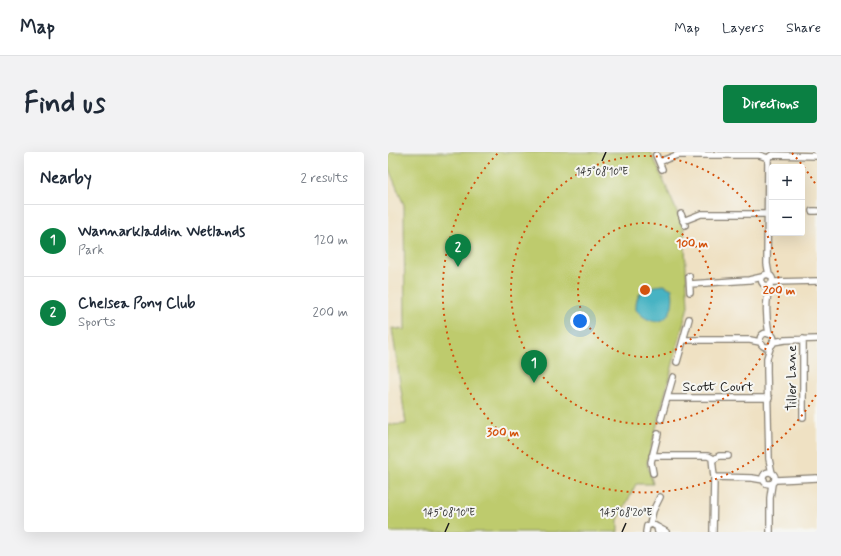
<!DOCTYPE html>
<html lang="en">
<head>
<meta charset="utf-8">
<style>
  :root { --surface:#fff; --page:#f2f2f3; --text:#1f2937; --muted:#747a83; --line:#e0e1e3; --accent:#0b8043 }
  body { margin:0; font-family:Mynerve,sans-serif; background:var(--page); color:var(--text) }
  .controls { position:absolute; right:12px; top:12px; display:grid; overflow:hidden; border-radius:4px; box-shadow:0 4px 16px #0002 }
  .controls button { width:36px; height:36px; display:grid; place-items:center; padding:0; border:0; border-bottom:1px solid var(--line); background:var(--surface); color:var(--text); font:20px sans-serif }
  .you { position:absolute; left:192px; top:169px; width:14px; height:14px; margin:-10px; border:3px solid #fff; border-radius:50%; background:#1a73e8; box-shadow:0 0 0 6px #1a73e833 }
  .badge { display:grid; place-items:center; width:26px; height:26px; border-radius:50%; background:var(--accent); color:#fff; font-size:13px; font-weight:700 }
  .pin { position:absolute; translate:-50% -33px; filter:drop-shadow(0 1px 2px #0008) }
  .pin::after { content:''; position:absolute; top:21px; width:14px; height:12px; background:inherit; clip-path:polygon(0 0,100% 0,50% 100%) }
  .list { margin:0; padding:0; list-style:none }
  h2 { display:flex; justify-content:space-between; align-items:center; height:52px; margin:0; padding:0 16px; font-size:17px }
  h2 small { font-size:13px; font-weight:400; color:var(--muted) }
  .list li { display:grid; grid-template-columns:26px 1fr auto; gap:12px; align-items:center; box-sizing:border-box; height:72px; padding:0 16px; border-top:1px solid var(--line) }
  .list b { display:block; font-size:15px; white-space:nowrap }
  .list p { margin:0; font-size:13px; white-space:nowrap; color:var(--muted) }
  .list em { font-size:13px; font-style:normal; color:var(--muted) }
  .map { position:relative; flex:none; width:429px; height:380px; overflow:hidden; border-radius:4px }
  header { display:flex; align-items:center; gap:24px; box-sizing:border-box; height:56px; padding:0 20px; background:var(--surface); border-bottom:1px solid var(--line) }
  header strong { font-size:19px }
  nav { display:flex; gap:22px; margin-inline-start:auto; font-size:14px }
  .intro { display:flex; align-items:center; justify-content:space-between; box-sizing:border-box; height:96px; padding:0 24px }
  h1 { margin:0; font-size:28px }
  .button { padding:10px 18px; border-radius:4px; background:var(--accent); color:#fff; font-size:14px; font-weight:700 }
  main { display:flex; gap:24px; padding:0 24px }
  aside { flex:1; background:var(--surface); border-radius:4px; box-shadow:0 4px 16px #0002 }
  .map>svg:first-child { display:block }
  .green { fill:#becb6d; stroke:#6d7444 }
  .water { fill:#46b3c3; stroke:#316870 }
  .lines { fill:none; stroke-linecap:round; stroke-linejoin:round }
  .minor-casing { stroke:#867e70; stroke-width:8 }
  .minor { stroke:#fff; stroke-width:5.5 }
  .ticks { fill:none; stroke:#1c1c1c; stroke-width:1.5 }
  .ring { fill:none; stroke:#d4530e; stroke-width:2; stroke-dasharray:2 4 }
  .labels { text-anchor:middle; stroke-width:4; stroke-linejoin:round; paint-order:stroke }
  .street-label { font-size:14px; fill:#1c1c1c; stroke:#f6f6f2 }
  .ticks-label { font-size:10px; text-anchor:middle; fill:#1c1c1c; stroke:#f6f6f2; stroke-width:4; stroke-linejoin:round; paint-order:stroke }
  .centre { fill:#d4530e; stroke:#f6f6f2; stroke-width:2 }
  .ring-label { font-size:12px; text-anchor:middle; font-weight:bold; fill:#d4530e; stroke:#f6f6f2; stroke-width:4; stroke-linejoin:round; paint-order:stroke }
</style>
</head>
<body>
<header>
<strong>Map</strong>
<nav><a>Map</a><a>Layers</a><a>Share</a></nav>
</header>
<div class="intro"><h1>Find us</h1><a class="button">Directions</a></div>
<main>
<aside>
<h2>Nearby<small>2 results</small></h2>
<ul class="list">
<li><span class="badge">1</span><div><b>Wannarkladdin Wetlands</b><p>Park</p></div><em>120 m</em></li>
<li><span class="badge">2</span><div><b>Chelsea Pony Club</b><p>Sports</p></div><em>200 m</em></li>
</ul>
</aside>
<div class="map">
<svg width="429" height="380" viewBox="0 0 429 380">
  <rect width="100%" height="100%" fill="#f6f6f2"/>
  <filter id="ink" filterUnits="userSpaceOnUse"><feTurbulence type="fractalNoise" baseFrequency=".025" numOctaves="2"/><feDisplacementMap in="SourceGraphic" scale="8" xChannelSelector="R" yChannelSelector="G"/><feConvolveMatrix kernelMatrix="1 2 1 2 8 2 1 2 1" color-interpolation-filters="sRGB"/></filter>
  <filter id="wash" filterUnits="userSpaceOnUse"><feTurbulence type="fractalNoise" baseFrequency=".012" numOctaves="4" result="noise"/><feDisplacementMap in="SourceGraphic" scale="16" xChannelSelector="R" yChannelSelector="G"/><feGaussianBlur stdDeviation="0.9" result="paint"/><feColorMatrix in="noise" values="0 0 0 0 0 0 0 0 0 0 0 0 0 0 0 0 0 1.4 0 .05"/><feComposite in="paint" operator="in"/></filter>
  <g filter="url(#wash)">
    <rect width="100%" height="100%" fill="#efe1c3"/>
    <!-- green -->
    <path class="green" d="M 0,0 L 263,0 L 296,76 L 300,154 L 259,311 L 265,332 L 248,332 L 230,368 L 230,380 L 0,380 L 0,273 L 18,272 L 4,176 L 17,178 L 16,53 L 0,15 Z"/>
    <!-- water -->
    <path class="water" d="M 276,133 L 284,137 C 289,165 270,182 248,158 C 247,139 258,134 276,133 Z"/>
  </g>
  <g filter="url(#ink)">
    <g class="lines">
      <defs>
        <path id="minor" d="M 268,3 L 274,17
          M 271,10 L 289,3 L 371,3 L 380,6
          M 424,59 L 429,59
          M 293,62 L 297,73
          M 295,69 L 313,62 L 379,62
          M373.5 128a5.5 5.5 0 1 1 11 0a5.5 5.5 0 1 1-11 0Z
          M 381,123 L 379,112 L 380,6 L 384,3 L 429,4
          M 301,124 L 302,140
          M 385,130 L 429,129
          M 302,132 L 361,128 L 374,125
          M372 188a7 7 0 1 1 14 0a7 7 0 1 1-14 0Z
          M 381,182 C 378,166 377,149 382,133
          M 296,188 L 362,188 L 372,190
          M 385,190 L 397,188 L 429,187
          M 383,193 L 379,206 L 379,219 L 381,307 L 384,321
          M 289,210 L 301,167
          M 279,246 L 381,246
          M 415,265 L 415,187
          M 273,267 L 285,225
          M 264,304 L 320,304 L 324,306 L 326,325 L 325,380
          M 325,308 L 331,304 L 340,304
          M375 326a6 6 0 1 1 12 0a6 6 0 1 1-12 0Z
          M 265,321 L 263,310 L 270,282
          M 326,325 L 364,326 L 376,328
          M 388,328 L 429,326
          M 262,372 L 265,359 L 272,345
          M 269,375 L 278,380
          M 258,380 L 259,374 L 264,372 L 269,375 L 270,380
          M 382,380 L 382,346 L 384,332"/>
      </defs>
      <!-- minor casing -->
      <use href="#minor" class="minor-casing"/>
      <!-- minor -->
      <use href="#minor" class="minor"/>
    </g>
  </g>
  <!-- ticks -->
  <path class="ticks" d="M 214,9 L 218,0M 57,380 L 61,371M 234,380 L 238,371"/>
  <!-- distance rings -->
  <g class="ring">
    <circle cx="257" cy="138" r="67"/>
    <circle cx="257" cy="138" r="134"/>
    <path d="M428 243A201 201 0 1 1 110 1M404 1A201 201 0 0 1 428 33"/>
  </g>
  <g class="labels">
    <!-- street labels -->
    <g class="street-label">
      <text transform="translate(403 226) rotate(-90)" y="5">Tiller Lane</text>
      <text x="330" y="239">Scott Court</text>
    </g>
  </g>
  <g class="ticks-label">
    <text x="214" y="23">145°08'10"E</text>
    <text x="61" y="364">145°08'10"E</text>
    <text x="238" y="364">145°08'20"E</text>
  </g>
  <circle cx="257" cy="138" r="6" class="centre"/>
  <g class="ring-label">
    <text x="304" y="95">100 m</text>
    <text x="391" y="142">200 m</text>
    <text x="115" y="284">300 m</text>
  </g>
</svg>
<div class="controls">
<button>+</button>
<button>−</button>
</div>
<div class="you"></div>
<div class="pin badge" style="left:146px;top:231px">1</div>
<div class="pin badge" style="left:70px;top:115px">2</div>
</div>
</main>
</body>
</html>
